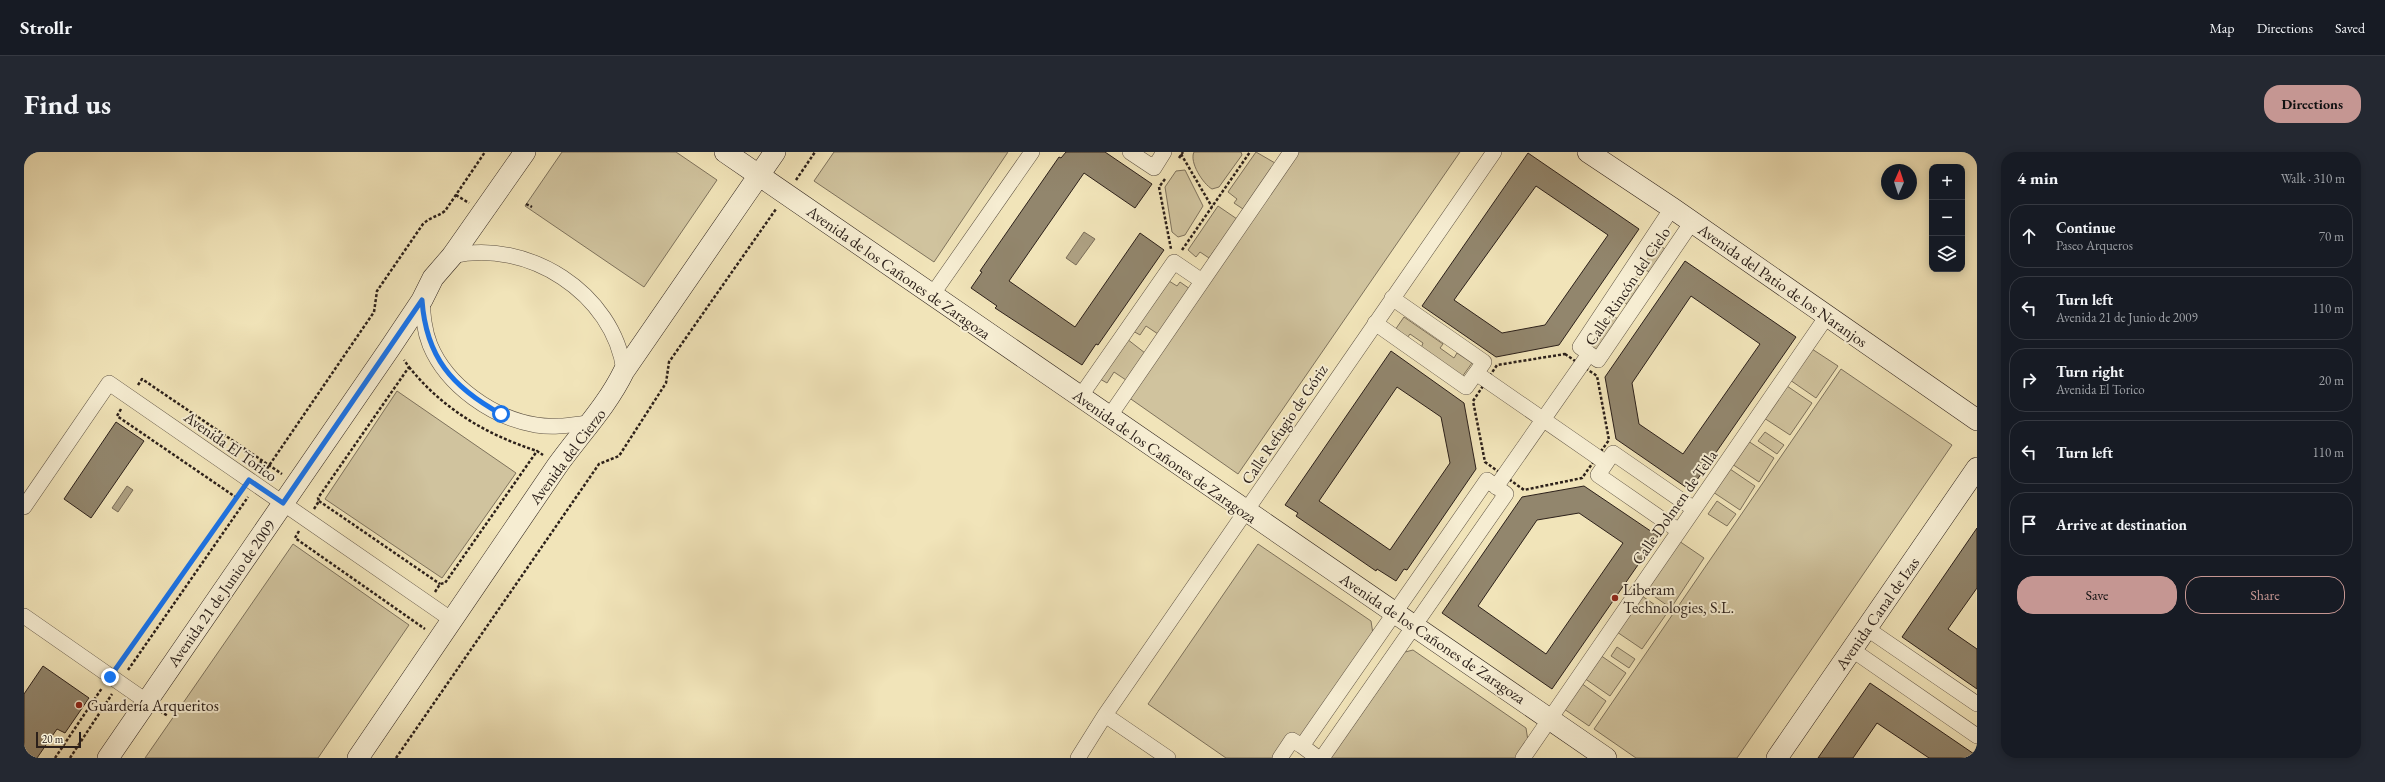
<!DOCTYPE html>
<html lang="en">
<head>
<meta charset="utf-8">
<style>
  :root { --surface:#171b24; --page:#242831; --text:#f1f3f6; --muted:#9ea1a6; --line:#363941; --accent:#c59692 }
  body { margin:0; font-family:"EB Garamond",serif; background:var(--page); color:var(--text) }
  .controls { position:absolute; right:12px; top:12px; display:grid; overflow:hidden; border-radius:8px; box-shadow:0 2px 10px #0003 }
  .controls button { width:36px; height:36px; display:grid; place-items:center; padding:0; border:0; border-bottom:1px solid var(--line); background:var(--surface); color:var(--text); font:20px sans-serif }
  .compass { position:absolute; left:1857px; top:12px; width:36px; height:36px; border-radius:50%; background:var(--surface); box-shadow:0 2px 10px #0003; rotate:3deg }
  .scale { position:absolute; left:12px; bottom:10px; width:45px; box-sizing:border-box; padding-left:4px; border:2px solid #2c201a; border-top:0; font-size:11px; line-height:14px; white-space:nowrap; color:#2c201a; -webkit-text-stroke:3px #f6edd2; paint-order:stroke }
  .stop { position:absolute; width:12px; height:12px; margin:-9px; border:3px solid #1a73e8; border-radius:50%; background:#fff }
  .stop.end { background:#1a73e8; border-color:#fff; box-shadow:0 1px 4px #0008 }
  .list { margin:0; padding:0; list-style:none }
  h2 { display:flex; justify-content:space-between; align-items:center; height:52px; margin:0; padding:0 16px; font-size:17px }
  h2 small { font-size:13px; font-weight:400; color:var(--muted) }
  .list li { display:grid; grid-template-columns:26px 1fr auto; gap:12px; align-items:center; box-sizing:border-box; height:64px; margin:0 8px 8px; padding:0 8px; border:1px solid var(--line); border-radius:16px }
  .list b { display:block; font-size:15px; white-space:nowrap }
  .list p { margin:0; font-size:13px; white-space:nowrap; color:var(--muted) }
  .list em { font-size:13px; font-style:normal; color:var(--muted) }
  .actions { display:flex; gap:8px; padding:12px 16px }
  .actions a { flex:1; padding:9px 0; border:1px solid var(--accent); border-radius:16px; text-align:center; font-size:14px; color:var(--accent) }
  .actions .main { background:var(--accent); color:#111 }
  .icon { flex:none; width:22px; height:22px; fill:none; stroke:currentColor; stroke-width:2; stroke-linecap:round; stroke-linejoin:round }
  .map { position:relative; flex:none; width:1953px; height:606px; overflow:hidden; border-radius:16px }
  header { display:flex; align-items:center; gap:24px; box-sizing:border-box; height:56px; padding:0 20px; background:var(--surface); border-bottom:1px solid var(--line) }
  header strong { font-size:19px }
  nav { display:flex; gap:22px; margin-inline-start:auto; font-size:14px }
  .intro { display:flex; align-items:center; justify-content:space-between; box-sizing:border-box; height:96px; padding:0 24px }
  h1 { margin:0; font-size:28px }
  .button { padding:10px 18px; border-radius:16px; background:var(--accent); color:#111; font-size:14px; font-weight:700 }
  main { display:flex; gap:24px; padding:0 24px }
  aside { flex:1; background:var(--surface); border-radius:16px; box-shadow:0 2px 10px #0003 }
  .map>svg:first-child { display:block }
  .green { fill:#d0c39e; stroke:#7e725c }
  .water { fill:#aea183; stroke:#7a6d59 }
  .building { fill:#92866d; stroke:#2c201a; fill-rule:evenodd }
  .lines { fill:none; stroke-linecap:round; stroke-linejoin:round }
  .street-casing { stroke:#5d5142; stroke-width:16 }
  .secondary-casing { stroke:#2c201a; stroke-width:22 }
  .path { stroke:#2c201a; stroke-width:2.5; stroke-dasharray:3 2; stroke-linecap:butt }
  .street { stroke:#f6edd2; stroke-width:15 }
  .secondary { stroke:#f6edd2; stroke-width:21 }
  .route { stroke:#1a73e8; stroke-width:5 }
  .poi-dot { fill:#8f2418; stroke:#f6edd2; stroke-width:1.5 }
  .labels { text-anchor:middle; stroke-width:4; stroke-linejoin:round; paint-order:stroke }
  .street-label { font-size:16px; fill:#2c201a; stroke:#f6edd2 }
  .poi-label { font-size:16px; fill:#2c201a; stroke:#f6edd2; text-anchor:start }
</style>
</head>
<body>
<header>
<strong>Strollr</strong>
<nav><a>Map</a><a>Directions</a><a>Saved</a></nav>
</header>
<div class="intro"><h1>Find us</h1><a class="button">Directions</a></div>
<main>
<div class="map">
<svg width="1953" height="606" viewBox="0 0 1953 606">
  <rect width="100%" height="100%" fill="#f1e4b9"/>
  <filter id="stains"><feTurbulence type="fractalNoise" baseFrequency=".005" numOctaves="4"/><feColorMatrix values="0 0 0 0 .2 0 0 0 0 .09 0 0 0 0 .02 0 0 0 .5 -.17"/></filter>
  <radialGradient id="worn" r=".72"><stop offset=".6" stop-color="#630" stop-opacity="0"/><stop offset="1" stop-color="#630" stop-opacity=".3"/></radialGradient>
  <!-- green -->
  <path class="green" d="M 538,0 L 652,0 L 693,28 L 620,135 L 501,54 Z
    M 810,0 L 984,0 L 910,110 L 790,29 Z
    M 1170,0 L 1217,0 L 1218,3 L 1195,35 L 1188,37 C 1179,32 1165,10 1170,0 Z
    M 1232,0 L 1251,11 L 1219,57 L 1210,51 L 1213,47 L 1204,40 Z
    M 1273,0 L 1436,0 L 1214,322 L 1104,245 Z
    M 1161,18 L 1179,54 L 1161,83 L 1154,85 L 1148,80 L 1141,35 L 1152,19 Z
    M 1194,54 L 1213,67 L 1185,106 L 1176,100 L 1172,105 L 1164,98 Z
    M 1632,91 L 1641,97 L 1626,120 L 1621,118 L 1612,131 L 1615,134 L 1603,152 L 1595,147 Z
    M 1145,129 L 1153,134 L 1156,130 L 1166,137 L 1134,182 L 1122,174 L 1116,183 L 1109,179 Z
    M 1585,161 L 1594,167 L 1572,198 L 1563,192 Z
    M 1380,165 L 1419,192 L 1416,196 L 1430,206 L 1433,201 L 1448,211 L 1438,225 L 1397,196 L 1399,191 L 1386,182 L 1383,186 L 1371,178 Z
    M 1103,187 L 1121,201 L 1102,228 L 1090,220 L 1083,231 L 1076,227 Z
    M 1788,197 L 1814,214 L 1792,246 L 1766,228 Z
    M 1817,217 L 1928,293 L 1713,606 L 1612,606 L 1570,577 Z
    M 1763,234 L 1788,251 L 1766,283 L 1740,266 Z
    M 373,239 L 492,321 L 418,426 L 301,347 Z
    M 1741,280 L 1760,293 L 1753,302 L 1734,289 Z
    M 1724,289 L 1750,306 L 1735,330 L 1708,312 Z
    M 1706,317 L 1731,334 L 1716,358 L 1689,340 Z
    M 1693,349 L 1712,362 L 1703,374 L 1684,362 Z
    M 1655,389 L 1680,406 L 1647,456 L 1621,438 Z
    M 269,392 L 385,473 L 294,606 L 121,606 Z
    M 1234,392 L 1347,469 L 1349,482 L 1276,588 L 1249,606 L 1202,606 L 1124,552 Z
    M 1618,444 L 1643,461 L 1618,497 L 1593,480 Z
    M 1593,495 L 1611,507 L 1605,516 L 1587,504 Z
    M 1389,498 L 1502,576 L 1504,589 L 1493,606 L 1304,606 L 1377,501 Z
    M 1576,503 L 1602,521 L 1586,544 L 1560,526 Z
    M 1557,531 L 1582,549 L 1565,574 L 1540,557 Z"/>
  <!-- water -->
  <path class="water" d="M 1060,80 L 1071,87 L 1052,113 L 1042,106 Z
    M 103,334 L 109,338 L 94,360 L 88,356 Z"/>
  <!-- building -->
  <path class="building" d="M 1042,0 L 1081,0 L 1128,32 L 1111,56 L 1060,21 L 985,129 L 1051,175 L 1116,81 L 1140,98 L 1074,193 L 1072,192 L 1058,213 L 971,156 L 973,154 L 947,136 L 958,120 L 956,119 L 1035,5 L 1037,6 Z
    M 1504,1 L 1615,77 L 1535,193 L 1472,205 L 1398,154 ZM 1512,34 L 1584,83 L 1521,173 L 1478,181 L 1430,148 Z
    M 1661,109 L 1772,185 L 1666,338 L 1592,287 L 1581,225 ZM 1667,144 L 1736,192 L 1659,302 L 1615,272 L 1608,231 Z
    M 1367,199 L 1440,251 L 1452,317 L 1383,418 L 1380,417 L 1372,429 L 1353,417 L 1352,419 L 1272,364 L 1274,361 L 1261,353 ZM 1373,235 L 1417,265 L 1426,311 L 1366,398 L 1295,349 Z
    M 92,270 L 120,289 L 67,366 L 40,347 Z
    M 1560,334 L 1634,384 L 1528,537 L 1418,461 L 1498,345 ZM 1555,361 L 1599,391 L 1522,502 L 1454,454 L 1513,368 Z
    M 1953,376 L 1953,436 L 1924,477 L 1953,497 L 1953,537 L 1878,485 Z
    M 19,514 L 65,546 L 41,581 L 33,577 L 13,606 L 0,606 L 0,542 Z
    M 1846,531 L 1953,604 L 1953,606 L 1905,606 L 1853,571 L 1829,606 L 1794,606 Z"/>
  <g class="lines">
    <defs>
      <path id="street" d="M 1106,0 L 1130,16 L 1140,0
        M 1648,56 L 1556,195 L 1574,208 L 1668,70
        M 428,104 C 503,86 590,141 600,219
        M 908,143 L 1008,0
        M 398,148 C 399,163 400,178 406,193 C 423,234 469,266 512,273 C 530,276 547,273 564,271
        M 1351,171 L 1442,235 L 1460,210 L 1368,146
        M 1452,221 L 1582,311
        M 1056,245 L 1150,110 L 1178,129
        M 1085,265 L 1267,0
        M 1472,335 L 1565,202
        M 0,355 L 85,231 L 428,468
        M 1655,379 L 1574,323 L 1589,301 L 1670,357
        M 0,464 L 122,549
        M 1842,476 L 1953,552
        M 1827,497 L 1953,584
        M 1081,563 L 1144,606
        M 1054,606 L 1081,563 L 1470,0
        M 1256,606 L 1268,588 L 1278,594
        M 1294,606 L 1278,594 L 1463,328 L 1482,342 L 1298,606
        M 1499,606 L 1803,164"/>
      <path id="secondary" d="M 701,0 L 1582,606
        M 1564,0 L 1648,56 L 1953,268
        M 84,606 L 366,196 L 398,148 L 409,126 L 428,104 L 501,0
        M 334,606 L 533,314 C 556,282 583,254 600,219 L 751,0
        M 1753,606 L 1953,316"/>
    </defs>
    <!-- street casing -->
    <use href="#street" class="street-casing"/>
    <!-- secondary casing -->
    <use href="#secondary" class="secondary-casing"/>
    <!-- path -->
    <path class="path" d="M 1157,2 L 1188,55
      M 1155,6 L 1159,0
      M 1141,27 L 1135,35 L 1147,97
      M 772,28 L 791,0
      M 432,43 L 445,51
      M 502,52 L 508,55
      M 1158,98 L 1226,0
      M 1541,202 L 1573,224 L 1585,288 L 1558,326 L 1500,338 L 1461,310 L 1449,249 L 1473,213 Z
      M 385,215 C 419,257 461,282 513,299
      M 114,233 L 118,227 L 258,322
      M 97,257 L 93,264 L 213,346
      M 233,316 L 238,308
      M 240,321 L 350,160 L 353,139 L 399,72 C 406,65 413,65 421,59 L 461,0
      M 295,349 L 416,432
      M 290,357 L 295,349 L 294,346 L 385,215 L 380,208
      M 275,379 L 271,386 L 401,477
      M 411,440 L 416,432 L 421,431 L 513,299 L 519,303
      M 95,512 L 217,340
      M 104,518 L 224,345
      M 136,559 L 144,564
      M 31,606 L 78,536
      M 46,606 L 88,542
      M 372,606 L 575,312 L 595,304 L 642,231 L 645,210 L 752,57"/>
    <!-- street -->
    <use href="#street" class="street"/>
    <!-- secondary -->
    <use href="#secondary" class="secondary"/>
  </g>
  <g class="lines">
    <!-- route -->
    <path class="route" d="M 86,525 L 225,328 L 259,351 L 398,148 C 402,205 428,235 477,262"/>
  </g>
  <!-- markers -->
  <g class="poi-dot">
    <circle cx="1591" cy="446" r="4"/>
    <circle cx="55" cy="553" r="4"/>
  </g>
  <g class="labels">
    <!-- street labels -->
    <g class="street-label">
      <text transform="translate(875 120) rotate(35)" y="6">Avenida de los Cañones de Zaragoza</text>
      <text transform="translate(1759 133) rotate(35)" y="6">Avenida del Patio de los Naranjos</text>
      <text transform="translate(1603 134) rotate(-56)" y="6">Calle Rincón del Cielo</text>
      <text transform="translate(1260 272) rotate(-56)" y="6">Calle Refugio de Góriz</text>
      <text transform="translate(207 294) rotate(35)" y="6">Avenida El Torico</text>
      <text transform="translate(543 304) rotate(-53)" y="6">Avenida del Cierzo</text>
      <text transform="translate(1141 304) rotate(35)" y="6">Avenida de los Cañones de Zaragoza</text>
      <text transform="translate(1650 355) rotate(-55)" y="6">Calle Dolmen de Tella</text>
      <text transform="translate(197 441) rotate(-55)" y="6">Avenida 21 de Junio de 2009</text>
      <text transform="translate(1853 461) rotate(-55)" y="6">Avenida Canal de Izas</text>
      <text transform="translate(1409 486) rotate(34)" y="6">Avenida de los Cañones de Zaragoza</text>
    </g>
    <!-- poi labels -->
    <g class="poi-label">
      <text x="1599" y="443">Liberam<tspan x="1599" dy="18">Technologies, S.L.</tspan></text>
      <text x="63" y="559">Guardería Arqueritos</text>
    </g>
  </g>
  <rect width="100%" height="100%" filter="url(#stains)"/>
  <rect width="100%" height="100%" fill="url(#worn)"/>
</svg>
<div class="controls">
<button>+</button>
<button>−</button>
<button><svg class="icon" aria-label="layers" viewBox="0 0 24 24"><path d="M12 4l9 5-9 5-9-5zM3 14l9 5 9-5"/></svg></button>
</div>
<svg class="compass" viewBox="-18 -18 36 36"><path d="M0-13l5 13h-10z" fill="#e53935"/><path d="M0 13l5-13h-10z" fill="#9ea1a6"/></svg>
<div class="scale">20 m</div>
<div class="stop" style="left:477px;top:262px"></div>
<div class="stop end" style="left:86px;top:525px"></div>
</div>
<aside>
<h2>4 min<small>Walk · 310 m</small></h2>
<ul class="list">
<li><svg class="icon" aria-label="ahead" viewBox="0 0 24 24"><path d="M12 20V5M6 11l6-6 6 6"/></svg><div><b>Continue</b><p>Paseo Arqueros</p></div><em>70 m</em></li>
<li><svg class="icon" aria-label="left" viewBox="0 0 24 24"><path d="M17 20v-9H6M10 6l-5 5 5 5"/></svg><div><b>Turn left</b><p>Avenida 21 de Junio de 2009</p></div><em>110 m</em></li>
<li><svg class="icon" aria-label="right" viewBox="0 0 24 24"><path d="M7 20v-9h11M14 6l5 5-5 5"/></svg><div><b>Turn right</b><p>Avenida El Torico</p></div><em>20 m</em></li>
<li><svg class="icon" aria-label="left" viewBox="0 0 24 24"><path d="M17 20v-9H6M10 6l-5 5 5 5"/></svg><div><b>Turn left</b></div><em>110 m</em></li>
<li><svg class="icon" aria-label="arrive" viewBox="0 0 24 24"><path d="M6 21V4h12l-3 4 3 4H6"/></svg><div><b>Arrive at destination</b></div></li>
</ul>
<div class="actions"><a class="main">Save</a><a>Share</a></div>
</aside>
</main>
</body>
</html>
